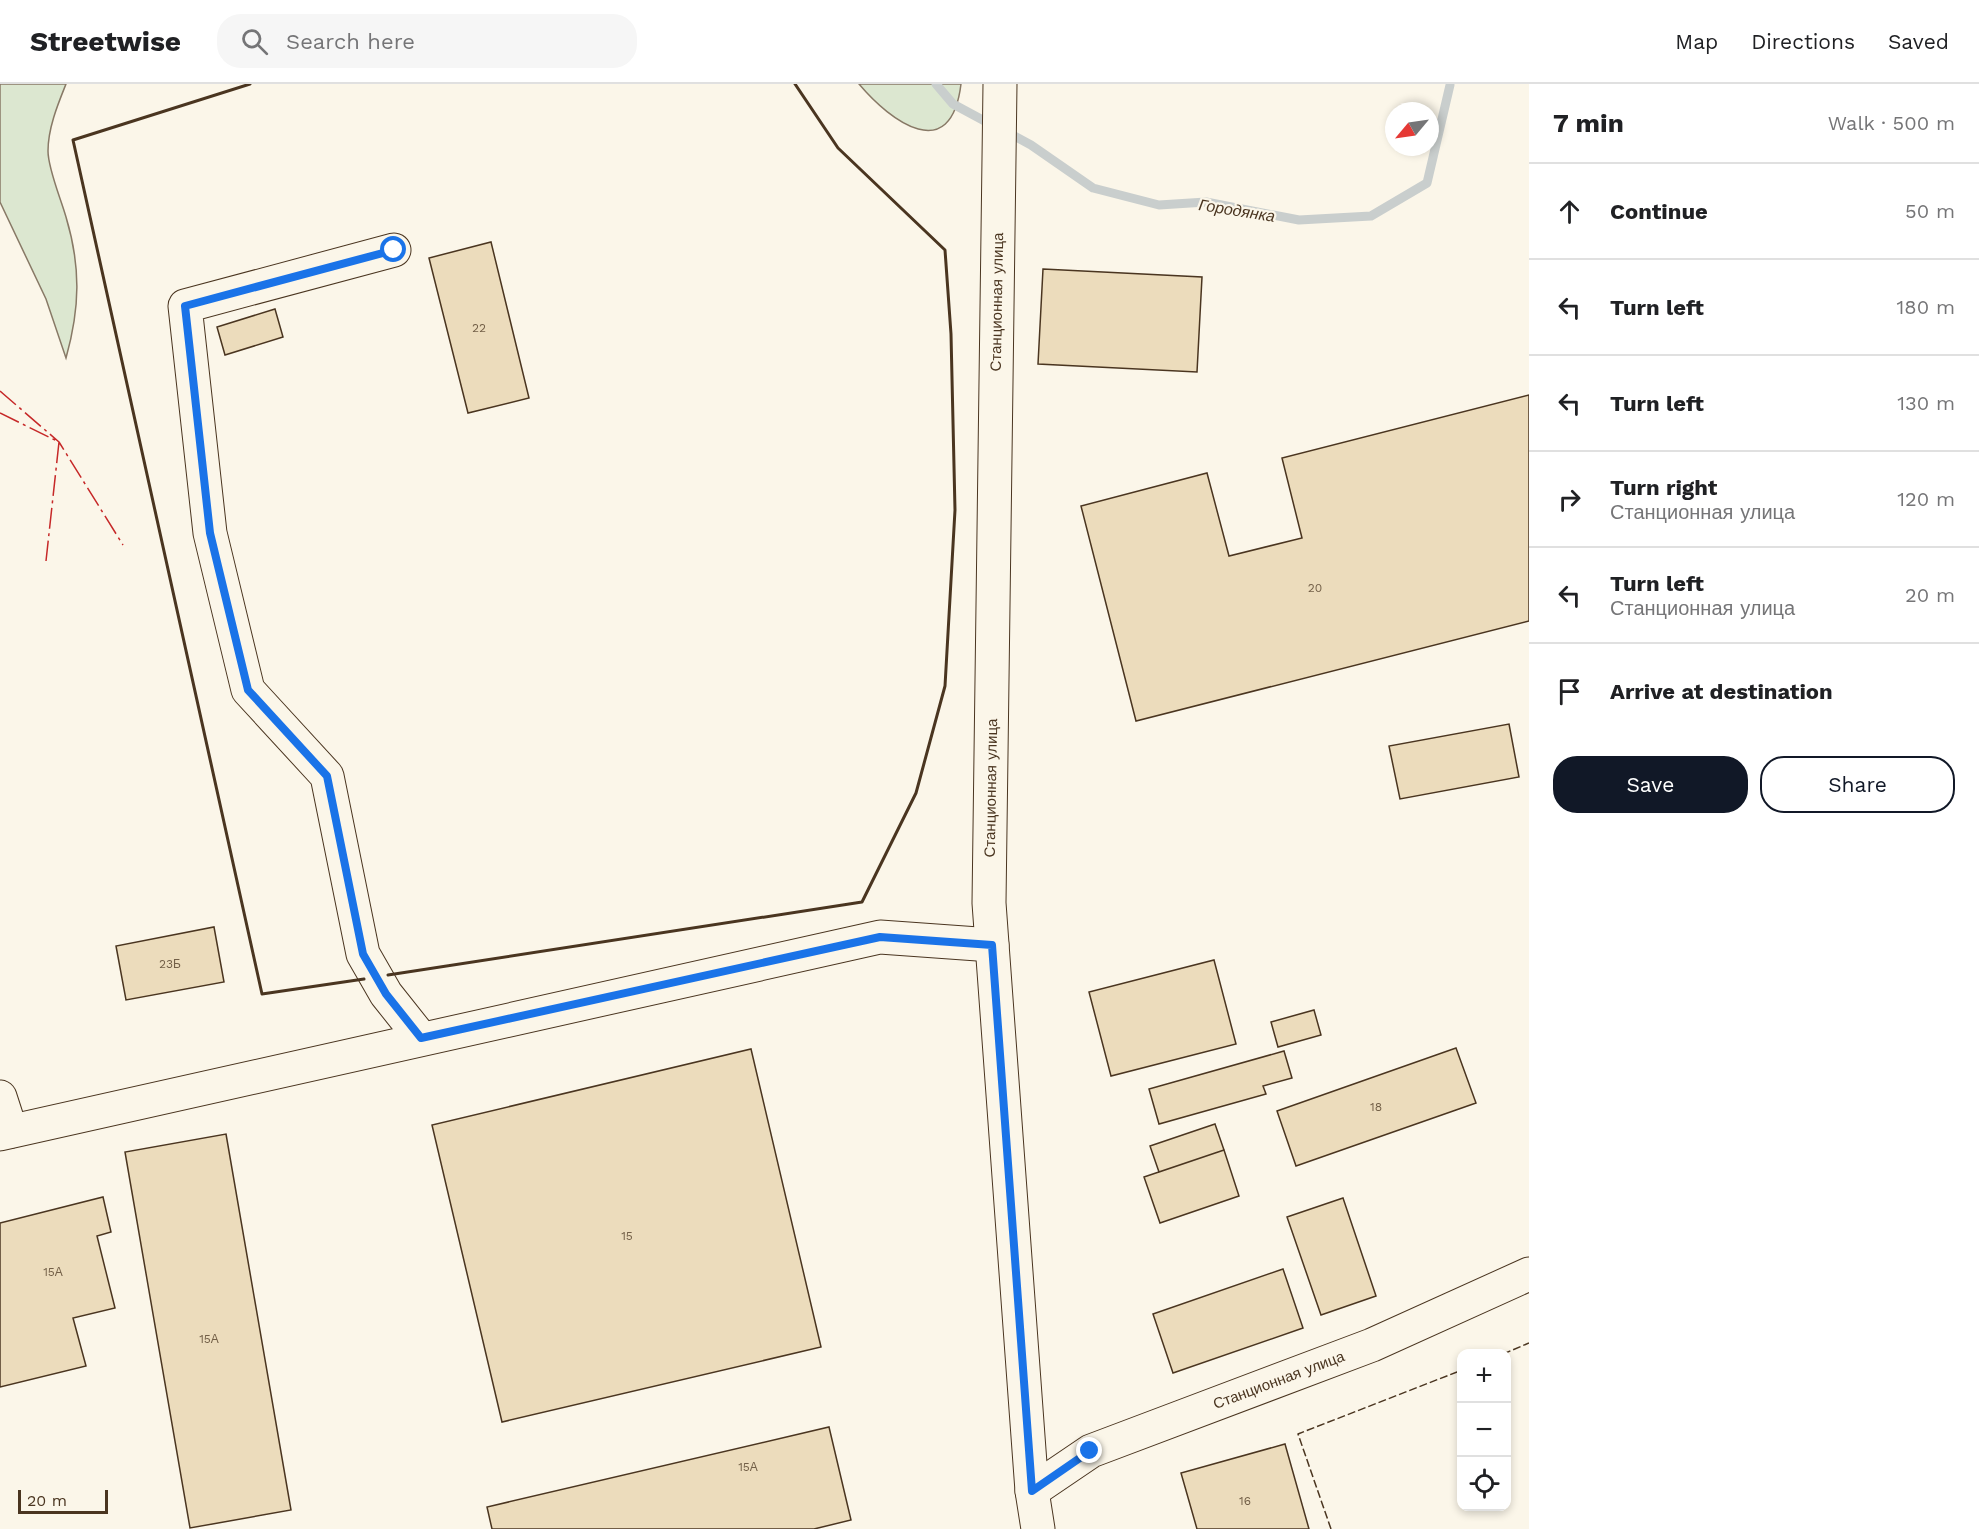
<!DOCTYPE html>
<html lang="en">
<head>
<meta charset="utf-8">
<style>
  :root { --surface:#fff; --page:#f6f6f6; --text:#202124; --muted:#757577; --line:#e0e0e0; --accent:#111827 }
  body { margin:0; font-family:"Work Sans",sans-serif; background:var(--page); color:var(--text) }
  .controls { position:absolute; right:18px; bottom:18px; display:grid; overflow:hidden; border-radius:12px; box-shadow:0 3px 9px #0003 }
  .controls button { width:54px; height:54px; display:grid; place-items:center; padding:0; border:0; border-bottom:2px solid var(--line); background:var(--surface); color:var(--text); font:30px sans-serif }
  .compass { position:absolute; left:1385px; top:18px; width:54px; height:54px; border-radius:50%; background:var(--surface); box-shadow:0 3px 9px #0003; rotate:241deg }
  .scale { position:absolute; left:18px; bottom:15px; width:90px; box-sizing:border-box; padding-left:6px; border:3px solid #4a3520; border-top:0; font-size:16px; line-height:21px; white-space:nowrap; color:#4a3520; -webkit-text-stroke:4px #fbf6e9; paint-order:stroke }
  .stop { position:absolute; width:18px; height:18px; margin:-14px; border:4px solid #1a73e8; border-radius:50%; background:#fff }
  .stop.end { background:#1a73e8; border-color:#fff; box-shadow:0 2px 6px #0008 }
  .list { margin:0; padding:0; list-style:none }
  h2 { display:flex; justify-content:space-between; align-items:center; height:78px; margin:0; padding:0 24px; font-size:26px }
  h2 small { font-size:20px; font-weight:400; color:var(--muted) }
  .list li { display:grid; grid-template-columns:39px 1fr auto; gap:18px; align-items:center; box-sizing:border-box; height:96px; padding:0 24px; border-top:2px solid var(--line) }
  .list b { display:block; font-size:22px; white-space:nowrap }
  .list p { margin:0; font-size:20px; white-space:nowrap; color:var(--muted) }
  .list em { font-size:20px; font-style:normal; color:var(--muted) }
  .actions { display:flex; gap:12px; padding:18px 24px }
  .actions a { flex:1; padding:14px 0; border:2px solid var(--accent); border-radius:24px; text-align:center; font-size:21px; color:var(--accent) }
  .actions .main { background:var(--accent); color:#fff }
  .icon { flex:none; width:33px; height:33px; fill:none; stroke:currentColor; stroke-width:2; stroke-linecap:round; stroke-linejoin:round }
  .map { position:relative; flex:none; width:1529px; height:1445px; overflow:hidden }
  header { display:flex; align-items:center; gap:36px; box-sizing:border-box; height:84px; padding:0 30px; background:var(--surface); border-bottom:2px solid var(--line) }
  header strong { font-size:28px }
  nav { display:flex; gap:33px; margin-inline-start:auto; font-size:21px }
  .search { width:420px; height:54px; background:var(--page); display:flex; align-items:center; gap:15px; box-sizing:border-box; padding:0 21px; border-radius:24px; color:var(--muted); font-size:22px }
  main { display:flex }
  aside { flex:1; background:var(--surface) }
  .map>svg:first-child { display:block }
  .green { fill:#dce7d0; stroke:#887966; stroke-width:1.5 }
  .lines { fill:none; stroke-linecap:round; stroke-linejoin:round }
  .stream { stroke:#c9cecd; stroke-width:9 }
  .building { fill:#ecdcbc; stroke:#4a3520; stroke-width:1.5 }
  .minor-casing { stroke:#4a3520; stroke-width:35 }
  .minor { stroke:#fbf6e9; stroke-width:33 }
  .fence { stroke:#4a3520; stroke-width:1.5; stroke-dasharray:8 3; stroke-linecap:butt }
  .wall { stroke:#4a3520; stroke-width:3 }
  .power { stroke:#c62828; stroke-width:1.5; stroke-dasharray:21 4.5 3 4.5; stroke-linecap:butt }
  .route { stroke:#1a73e8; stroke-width:8 }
  .labels { text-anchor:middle; stroke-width:4.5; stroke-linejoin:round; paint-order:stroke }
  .number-label { font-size:12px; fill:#725f47 }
  .street-label { font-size:15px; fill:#4a3520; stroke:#fbf6e9 }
  .water-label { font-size:16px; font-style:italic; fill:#4a3520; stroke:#fbf6e9 }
</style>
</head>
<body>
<header>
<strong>Streetwise</strong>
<div class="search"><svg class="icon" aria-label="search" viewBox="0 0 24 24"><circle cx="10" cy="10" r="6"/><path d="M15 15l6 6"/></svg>Search here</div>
<nav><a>Map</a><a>Directions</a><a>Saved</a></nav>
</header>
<main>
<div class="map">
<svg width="1529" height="1445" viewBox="0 0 1529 1445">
  <rect width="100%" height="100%" fill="#fbf6e9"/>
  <!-- green -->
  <path class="green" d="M 0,0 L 66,0 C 58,20 48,44 48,67 C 48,85 61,115 66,133 C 81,183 80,224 66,274 L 46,215 L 0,118 Z
    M 859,0 L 961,0 C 951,82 891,38 859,0 Z"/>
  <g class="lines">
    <!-- stream -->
    <path class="stream" d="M 936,0 L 953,20 L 992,41
      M 1007,48 L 1031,61 L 1093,104 L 1159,121 L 1206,118 L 1299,136 L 1371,132 L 1427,99 L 1450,1"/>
  </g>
  <!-- building -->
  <path class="building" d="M 491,158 L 529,314 L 468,329 L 429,174 Z
    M 1043,185 L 1202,193 L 1197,288 L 1038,280 Z
    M 275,225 L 283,253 L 225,271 L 217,243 Z
    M 1529,311 L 1529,537 L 1136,637 L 1081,422 L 1207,389 L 1229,472 L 1302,454 L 1282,374 Z
    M 1509,640 L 1519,693 L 1400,715 L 1389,662 Z
    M 214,843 L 224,898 L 126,916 L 116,862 Z
    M 1214,876 L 1236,960 L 1111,992 L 1089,908 Z
    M 1314,926 L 1321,951 L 1278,963 L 1271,938 Z
    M 1456,964 L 1476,1019 L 1296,1082 L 1277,1027 Z
    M 751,965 L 821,1263 L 502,1338 L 432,1041 Z
    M 1284,967 L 1292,994 L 1263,1002 L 1266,1010 L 1159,1040 L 1149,1005 Z
    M 1215,1040 L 1224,1066 L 1159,1088 L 1150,1062 Z
    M 226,1050 L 291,1426 L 190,1444 L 125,1068 Z
    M 1224,1066 L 1239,1112 L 1160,1139 L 1144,1093 Z
    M 103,1113 L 111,1148 L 97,1152 L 115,1224 L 73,1234 L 86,1282 L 0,1303 L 0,1139 Z
    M 1343,1114 L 1376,1212 L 1321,1231 L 1287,1133 Z
    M 1283,1185 L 1303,1244 L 1173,1289 L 1153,1230 Z
    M 829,1343 L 851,1436 L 814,1445 L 492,1445 L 487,1423 Z
    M 1285,1360 L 1309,1445 L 1197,1445 L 1181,1389 Z"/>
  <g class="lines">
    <defs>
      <g id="minor">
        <path d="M 1000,0 L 989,819 L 1032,1407 L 1038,1445"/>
        <path d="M 394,166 L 185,222 L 210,449 L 248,606 L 327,692 L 363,870 L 386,910 L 421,954"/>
        <path d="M 0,1013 L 11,1047"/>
        <path d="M 0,1050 L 880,853 L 992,861"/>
        <path id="s1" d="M 1032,1407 L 1091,1367 L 1372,1261 L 1529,1190"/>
      </g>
    </defs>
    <!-- minor casing -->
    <use href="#minor" class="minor-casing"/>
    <!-- minor -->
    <use href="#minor" class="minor"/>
    <!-- fence -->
    <path class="fence" d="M 1503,1270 L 1529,1259
      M 1331,1445 L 1298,1350 L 1462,1286"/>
    <!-- wall -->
    <path class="wall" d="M 250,0 L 73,56 L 262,910 L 364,895
      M 388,891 L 862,818 L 916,709 L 945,602 L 955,426 L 951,250 L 945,166 L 838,64 L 795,0"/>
    <!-- power -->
    <path class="power" d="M 0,307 L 59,358 L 123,461
      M 0,329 L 59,358 L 46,477"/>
  </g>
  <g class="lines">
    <!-- route -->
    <path class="route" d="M 394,166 L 185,222 L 210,449 L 248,606 L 327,692 L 363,870 L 386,910 L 421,954 L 880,853 L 992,861 L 1032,1407 L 1090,1367"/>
  </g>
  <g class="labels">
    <!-- number labels -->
    <g class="number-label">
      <text x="479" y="248">22</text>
      <text x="1315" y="508">20</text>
      <text x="170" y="884">23Б</text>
      <text x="1376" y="1027">18</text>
      <text x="627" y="1156">15</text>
      <text x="53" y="1192">15А</text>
      <text x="209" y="1259">15А</text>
      <text x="748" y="1387">15А</text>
      <text x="1245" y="1421">16</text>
    </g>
    <!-- street labels -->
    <g class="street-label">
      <text transform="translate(997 218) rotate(-89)" y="5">Станционная улица</text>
      <text transform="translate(991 704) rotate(-89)" y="5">Станционная улица</text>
      <text dy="5" stroke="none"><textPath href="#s1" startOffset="272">Станционная улица</textPath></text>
    </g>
    <!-- water labels -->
    <g class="water-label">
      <text transform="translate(1237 126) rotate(9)" y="6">Городянка</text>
    </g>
  </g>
</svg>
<div class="controls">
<button>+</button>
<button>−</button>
<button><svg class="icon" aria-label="locate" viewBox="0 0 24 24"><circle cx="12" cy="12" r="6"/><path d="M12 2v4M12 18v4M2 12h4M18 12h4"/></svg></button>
</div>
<svg class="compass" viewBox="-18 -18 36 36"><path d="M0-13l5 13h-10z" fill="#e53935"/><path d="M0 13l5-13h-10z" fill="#757577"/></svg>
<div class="scale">20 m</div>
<div class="stop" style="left:394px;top:166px"></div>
<div class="stop end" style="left:1090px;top:1367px"></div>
</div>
<aside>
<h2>7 min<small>Walk · 500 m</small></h2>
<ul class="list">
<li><svg class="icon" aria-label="ahead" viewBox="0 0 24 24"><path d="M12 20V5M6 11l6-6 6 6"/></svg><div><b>Continue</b></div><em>50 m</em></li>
<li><svg class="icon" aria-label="left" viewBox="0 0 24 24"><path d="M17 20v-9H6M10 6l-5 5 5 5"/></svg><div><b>Turn left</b></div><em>180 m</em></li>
<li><svg class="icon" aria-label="left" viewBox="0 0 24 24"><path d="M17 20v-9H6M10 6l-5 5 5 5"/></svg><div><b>Turn left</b></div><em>130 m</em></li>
<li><svg class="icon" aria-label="right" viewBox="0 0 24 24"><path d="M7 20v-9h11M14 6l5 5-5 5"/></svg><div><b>Turn right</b><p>Станционная улица</p></div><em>120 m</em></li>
<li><svg class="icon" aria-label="left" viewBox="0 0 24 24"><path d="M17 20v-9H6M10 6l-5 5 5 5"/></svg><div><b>Turn left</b><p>Станционная улица</p></div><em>20 m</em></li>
<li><svg class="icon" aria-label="arrive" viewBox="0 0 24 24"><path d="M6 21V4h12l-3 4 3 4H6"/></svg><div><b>Arrive at destination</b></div></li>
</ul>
<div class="actions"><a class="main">Save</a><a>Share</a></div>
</aside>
</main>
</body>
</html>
